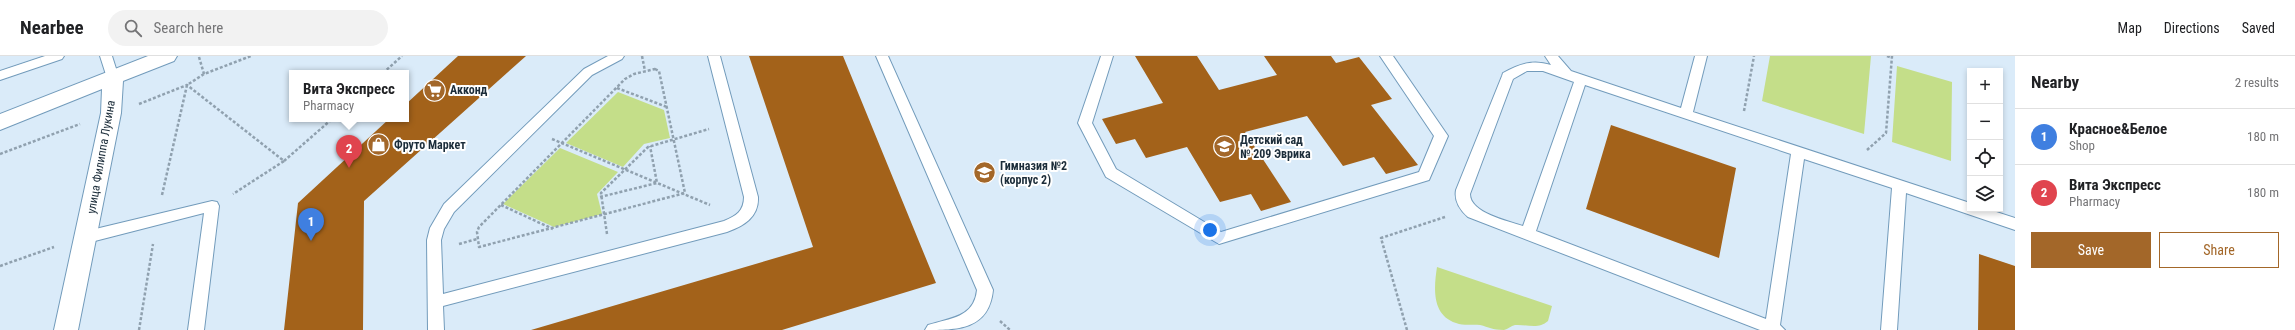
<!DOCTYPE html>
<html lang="en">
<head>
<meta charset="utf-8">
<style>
  :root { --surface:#fff; --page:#f2f2f2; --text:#202124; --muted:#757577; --line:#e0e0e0; --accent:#a36729 }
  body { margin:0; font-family:"Roboto Condensed",sans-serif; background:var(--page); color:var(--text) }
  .controls { position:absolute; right:12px; top:12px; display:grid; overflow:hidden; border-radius:0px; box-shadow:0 2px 6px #0003 }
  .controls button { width:36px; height:36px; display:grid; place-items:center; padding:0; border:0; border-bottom:1px solid var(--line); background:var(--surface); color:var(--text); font:20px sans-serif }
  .you { position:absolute; left:1210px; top:174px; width:14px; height:14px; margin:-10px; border:3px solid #fff; border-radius:50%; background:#1a73e8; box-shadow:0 0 0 6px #1a73e833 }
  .badge { display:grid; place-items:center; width:26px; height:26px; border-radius:50%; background:var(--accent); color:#fff; font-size:13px; font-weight:700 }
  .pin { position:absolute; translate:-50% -33px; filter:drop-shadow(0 1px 2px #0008) }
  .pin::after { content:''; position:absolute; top:21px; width:14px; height:12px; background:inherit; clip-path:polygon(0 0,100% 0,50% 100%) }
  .popup { position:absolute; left:289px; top:14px; width:120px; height:52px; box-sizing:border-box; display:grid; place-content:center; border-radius:0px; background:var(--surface); filter:drop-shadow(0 1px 3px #0005); font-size:13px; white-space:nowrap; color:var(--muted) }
  .popup b { font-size:15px; color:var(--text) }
  .popup::after { content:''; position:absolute; left:50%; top:100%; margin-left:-8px; border:8px solid transparent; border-top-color:var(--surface) }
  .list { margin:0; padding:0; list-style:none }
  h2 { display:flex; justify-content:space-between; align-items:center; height:52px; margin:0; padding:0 16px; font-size:17px }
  h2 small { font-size:13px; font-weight:400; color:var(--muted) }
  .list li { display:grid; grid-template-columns:26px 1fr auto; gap:12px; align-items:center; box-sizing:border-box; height:56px; padding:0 16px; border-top:1px solid var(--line) }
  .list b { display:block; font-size:15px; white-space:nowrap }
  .list p { margin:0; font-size:13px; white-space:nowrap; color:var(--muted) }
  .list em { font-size:13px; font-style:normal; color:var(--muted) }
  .actions { display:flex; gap:8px; padding:12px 16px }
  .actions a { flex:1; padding:9px 0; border:1px solid var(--accent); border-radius:0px; text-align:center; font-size:14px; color:var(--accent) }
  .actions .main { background:var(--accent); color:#fff }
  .icon { flex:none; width:22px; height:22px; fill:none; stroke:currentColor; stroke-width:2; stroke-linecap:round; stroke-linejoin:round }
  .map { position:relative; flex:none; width:2015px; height:274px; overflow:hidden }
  header { display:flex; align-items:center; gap:24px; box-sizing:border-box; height:56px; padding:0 20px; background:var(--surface); border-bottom:1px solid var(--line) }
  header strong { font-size:19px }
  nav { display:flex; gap:22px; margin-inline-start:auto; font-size:14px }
  .search { width:280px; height:36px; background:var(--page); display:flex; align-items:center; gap:10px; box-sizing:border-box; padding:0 14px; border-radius:22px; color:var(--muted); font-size:15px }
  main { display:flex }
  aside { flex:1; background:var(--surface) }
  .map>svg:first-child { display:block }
  .green { fill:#c4de89 }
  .building { fill:#a3621a }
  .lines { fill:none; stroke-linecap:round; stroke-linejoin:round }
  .lane-casing { stroke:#729bbb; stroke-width:2 }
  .street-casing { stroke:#729bbb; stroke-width:2 }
  .path { stroke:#90a1af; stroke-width:2.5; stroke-dasharray:3 2; stroke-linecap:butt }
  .lane { fill:#fff; fill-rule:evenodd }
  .street { fill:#fff; fill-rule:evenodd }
  .labels { text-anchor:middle; stroke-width:4; stroke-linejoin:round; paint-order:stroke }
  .poi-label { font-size:12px; font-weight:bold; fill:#1c2d3a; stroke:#fff; text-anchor:start }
  .street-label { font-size:12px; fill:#1c2d3a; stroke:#fff }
</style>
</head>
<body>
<header>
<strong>Nearbee</strong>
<div class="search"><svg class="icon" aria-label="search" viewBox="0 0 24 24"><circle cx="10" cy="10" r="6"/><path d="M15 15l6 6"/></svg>Search here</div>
<nav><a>Map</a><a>Directions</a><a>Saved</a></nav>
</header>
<main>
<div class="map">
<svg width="2015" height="274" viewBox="0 0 2015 274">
  <rect width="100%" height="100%" fill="#daebf9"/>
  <!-- green -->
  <path class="green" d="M 1770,0 L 1871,0 L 1864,78 L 1762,45 Z
    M 1897,10 L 1952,26 L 1951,105 L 1892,86 Z
    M 618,36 L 664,54 L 670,82 L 644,88 L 623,111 L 566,87 Z
    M 560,92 L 618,116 L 597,138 L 602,158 L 554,171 L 503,148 Z
    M 1437,211 L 1552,250 L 1548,265 C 1538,274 1527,268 1515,269 C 1511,270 1508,273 1504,274 C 1492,274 1489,271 1480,269 C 1472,268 1464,270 1456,267 C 1431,259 1434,231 1437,211 Z"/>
  <!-- building -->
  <path class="building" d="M 458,0 L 526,0 L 364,145 L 363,274 L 284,274 L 298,147 L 389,63 L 406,63 L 406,48 Z
    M 749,0 L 843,0 L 936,227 L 782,274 L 531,274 L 813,191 Z
    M 1135,0 L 1197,0 L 1219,34 L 1277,19 L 1264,0 L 1331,0 L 1336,7 L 1359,1 L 1392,43 L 1371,49 L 1418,109 L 1386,118 L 1374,101 L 1343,110 L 1307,60 L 1245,76 L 1291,146 L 1261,155 L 1251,138 L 1220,146 L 1187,91 L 1146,102 L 1135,83 L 1116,88 L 1102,63 L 1163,47 Z
    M 1611,69 L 1736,112 L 1719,202 L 1586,153 Z
    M 1979,198 L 2015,210 L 2015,274 L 1978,274 Z"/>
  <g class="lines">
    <defs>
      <path id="lane" d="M 45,0 L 64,0 L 62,3 L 0,24 L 0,15 Z
        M 100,0 L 112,0 L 119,22 L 118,25 L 108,25 Z
        M 608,0 L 624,0 L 622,3 L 592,19 L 454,156 L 444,173 L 441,184 L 443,238 L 724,165 C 736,160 744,155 744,141 L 708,0 L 720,0 L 758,141 C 759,161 744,170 727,176 L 443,250 L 444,274 L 428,274 L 427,184 L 430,172 L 444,148 L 584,13 Z
        M 876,0 L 888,0 L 993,234 C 989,274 957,274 925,274 L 928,269 C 950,262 974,262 977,234 Z
        M 1101,0 L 1113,0 L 1092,67 L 1116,113 L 1221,176 L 1419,116 L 1434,80 L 1380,0 L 1393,0 L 1448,80 L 1429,124 L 1219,188 L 1106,121 L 1078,67 Z
        M 1545,0 L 1558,0 L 1571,15 L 1681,52 L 1695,0 L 1707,0 L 1693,56 L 1970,147 L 1970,153 L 1987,153 L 2015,162 L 2015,174 L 1906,137 L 1897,274 L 1881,274 L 1892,132 L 1804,103 L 1780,269 L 1785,274 L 1760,274 L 1468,161 C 1460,154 1454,145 1456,134 L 1502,20 L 1503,17 C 1519,8 1533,3 1551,9 ZM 1527,15 L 1543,15 L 1574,26 L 1523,170 C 1508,165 1470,157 1470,138 L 1513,23 ZM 1585,29 L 1791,98 L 1766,263 L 1536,175 Z
        M 212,145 L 217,146 L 219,150 L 204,274 L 188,274 L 204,157 L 87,187 L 82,185 L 80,181 L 82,177 L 87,175 Z"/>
      <path id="street" d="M 148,0 L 177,0 L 174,5 L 123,25 L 121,57 L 78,274 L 54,274 L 101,57 L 102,33 L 0,74 L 0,58 Z"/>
    </defs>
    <!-- lane casing -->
    <use href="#lane" class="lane-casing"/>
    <!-- street casing -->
    <use href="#street" class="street-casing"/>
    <!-- path -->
    <path class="path" d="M 642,0 L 645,15
      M 1887,0 L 1892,2
      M 199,1 L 204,18
      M 655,13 L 659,15 L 685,137 L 479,191 L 477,176 L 479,171 L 625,23 L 634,18 Z
      M 383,17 L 402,0
      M 617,32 L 667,51
      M 139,48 L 187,29 L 284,105 L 233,138
      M 1744,55 L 1754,0
      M 552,83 L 710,149
      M 1867,94 L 1886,77 L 1892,0
      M 0,98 L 80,68
      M 284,105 L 332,63
      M 162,139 L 187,29 L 204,18 L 251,0
      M 600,141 L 657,127 L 650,90
      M 501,149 L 553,173
      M 607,178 L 601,137 L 648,91 L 709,73
      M 459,188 L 477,183
      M 0,210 L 54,191
      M 1000,265 L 1010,274
      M 139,274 L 153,188
      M 1407,274 L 1381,182 L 1445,161"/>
    <!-- lane -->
    <use href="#lane" class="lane"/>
    <!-- street -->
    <use href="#street" class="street"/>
  </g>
  <!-- icons -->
  <defs>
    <symbol id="supermarket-disc" viewBox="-11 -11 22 22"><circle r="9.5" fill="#a36729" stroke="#fff"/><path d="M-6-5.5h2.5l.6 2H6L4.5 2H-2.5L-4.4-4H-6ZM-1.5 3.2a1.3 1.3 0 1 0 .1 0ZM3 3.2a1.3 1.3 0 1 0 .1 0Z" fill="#fff"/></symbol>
    <symbol id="shop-disc" viewBox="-11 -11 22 22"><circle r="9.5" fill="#a36729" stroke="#fff"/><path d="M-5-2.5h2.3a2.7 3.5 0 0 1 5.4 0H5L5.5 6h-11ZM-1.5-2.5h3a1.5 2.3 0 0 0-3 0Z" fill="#fff"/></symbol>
    <symbol id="school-disc" viewBox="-11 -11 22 22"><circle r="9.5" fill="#a36729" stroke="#fff"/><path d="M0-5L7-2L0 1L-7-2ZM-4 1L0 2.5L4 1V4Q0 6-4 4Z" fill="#fff"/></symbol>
  </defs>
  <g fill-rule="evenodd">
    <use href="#supermarket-disc" x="422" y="22" width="25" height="25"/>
    <use href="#shop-disc" x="366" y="76" width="25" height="25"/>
    <use href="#school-disc" x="1212" y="78" width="25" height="25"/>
    <use href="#school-disc" x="972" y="104" width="25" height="25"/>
  </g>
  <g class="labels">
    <!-- poi labels -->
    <g class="poi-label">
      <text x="450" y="38">Акконд</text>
      <text x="1240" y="88">Детский сад<tspan x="1240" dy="14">№ 209 Эврика</tspan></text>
      <text x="394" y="93">Фруто Маркет</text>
      <text x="1000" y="114">Гимназия №2<tspan x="1000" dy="14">(корпус 2)</tspan></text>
    </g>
    <!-- street labels -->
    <g class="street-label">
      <text transform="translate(101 101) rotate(-80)" y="4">улица Филиппа Лукина</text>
    </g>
  </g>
</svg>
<div class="controls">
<button>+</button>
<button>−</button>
<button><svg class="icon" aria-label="locate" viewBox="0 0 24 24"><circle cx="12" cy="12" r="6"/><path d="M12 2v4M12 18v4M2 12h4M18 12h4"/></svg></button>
<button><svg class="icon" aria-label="layers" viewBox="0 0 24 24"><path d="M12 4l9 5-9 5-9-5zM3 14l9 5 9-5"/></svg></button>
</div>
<div class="you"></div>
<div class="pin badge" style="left:311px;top:185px;background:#3f7fe0">1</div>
<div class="pin badge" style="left:349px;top:112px;background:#e0444e">2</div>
<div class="popup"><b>Вита Экспресс</b>Pharmacy</div>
</div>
<aside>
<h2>Nearby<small>2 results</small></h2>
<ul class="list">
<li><span class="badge" style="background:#3f7fe0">1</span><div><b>Красное&amp;Белое</b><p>Shop</p></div><em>180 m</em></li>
<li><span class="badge" style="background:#e0444e">2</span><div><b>Вита Экспресс</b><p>Pharmacy</p></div><em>180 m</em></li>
</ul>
<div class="actions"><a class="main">Save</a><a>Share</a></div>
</aside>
</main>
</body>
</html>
